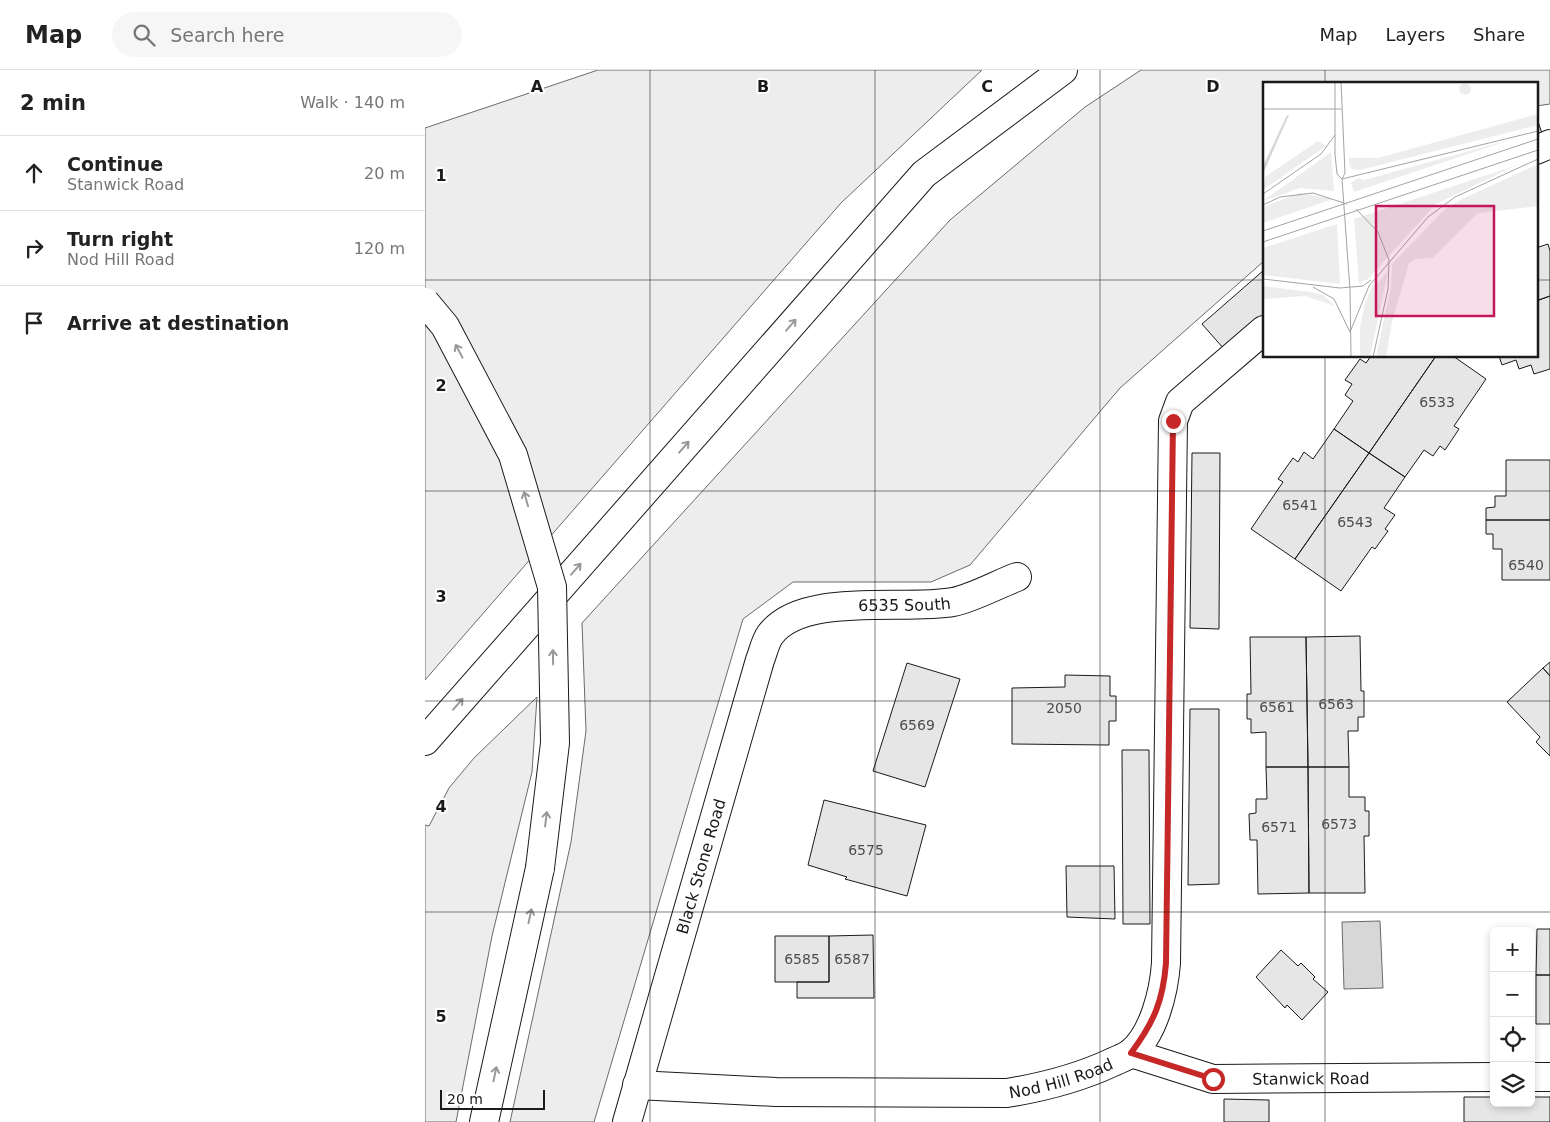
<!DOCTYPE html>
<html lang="en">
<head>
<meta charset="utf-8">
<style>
  :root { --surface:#fff; --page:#f6f6f6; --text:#222; --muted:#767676; --line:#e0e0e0 }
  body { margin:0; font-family:"DejaVu Sans",sans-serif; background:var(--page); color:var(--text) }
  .controls { position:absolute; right:15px; bottom:15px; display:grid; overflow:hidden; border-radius:8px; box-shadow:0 2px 8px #0003 }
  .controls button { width:45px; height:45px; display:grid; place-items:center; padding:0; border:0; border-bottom:1px solid var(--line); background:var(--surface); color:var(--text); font:25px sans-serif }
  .scale { position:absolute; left:15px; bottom:12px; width:105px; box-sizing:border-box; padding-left:5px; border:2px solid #1a1a1a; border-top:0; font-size:14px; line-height:18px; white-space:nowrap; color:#1a1a1a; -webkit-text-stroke:4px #fff; paint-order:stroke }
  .stop { position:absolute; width:15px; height:15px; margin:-11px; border:4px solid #c62828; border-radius:50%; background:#fff }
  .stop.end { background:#c62828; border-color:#fff; box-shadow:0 1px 5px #0008 }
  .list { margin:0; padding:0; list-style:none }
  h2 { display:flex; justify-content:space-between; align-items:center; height:65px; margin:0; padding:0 20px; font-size:21px }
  h2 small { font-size:16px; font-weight:400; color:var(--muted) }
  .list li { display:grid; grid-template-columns:32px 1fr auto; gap:15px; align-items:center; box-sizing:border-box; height:75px; padding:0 20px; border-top:1px solid var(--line) }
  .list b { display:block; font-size:19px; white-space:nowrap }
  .list p { margin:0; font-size:16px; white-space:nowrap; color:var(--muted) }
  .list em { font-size:16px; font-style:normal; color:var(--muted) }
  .icon { flex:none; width:28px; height:28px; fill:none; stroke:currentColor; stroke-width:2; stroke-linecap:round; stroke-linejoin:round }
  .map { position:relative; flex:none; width:1125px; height:1052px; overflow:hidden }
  header { display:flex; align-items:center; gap:30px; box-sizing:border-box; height:70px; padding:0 25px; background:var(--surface); border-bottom:1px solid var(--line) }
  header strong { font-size:24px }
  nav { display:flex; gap:28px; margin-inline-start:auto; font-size:18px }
  .search { width:350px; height:45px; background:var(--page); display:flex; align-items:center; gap:12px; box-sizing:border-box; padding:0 18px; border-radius:28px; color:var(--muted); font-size:19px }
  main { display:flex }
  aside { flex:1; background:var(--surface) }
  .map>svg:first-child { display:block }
  .built { fill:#ededed; stroke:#6a6a6a }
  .water { fill:#d7d7d7; stroke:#6a6a6a }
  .building { fill:#e6e6e6; stroke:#1a1a1a }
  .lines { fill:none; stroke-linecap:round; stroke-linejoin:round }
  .minor-casing { stroke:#1a1a1a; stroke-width:30 }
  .motorway-casing { stroke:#1a1a1a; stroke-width:30 }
  .minor { stroke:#fff; stroke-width:28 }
  .motorway { stroke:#fff; stroke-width:28 }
  .motorway-bridge-casing { stroke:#1a1a1a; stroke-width:30; stroke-linecap:butt }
  .motorway-bridge { stroke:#fff; stroke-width:28 }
  .oneway { stroke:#989898 }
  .route { stroke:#c62828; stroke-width:6 }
  .grid { fill:none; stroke:#1a1a1a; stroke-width:1; stroke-opacity:0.55 }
  .labels { text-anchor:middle; stroke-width:4; stroke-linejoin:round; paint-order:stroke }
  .number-label { font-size:14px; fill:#4d4d4d }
  .street-label { font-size:16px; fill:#1a1a1a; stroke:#fff }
  .inset-road { fill:none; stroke:#a3a3a3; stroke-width:1 }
  .view { fill:#c2185b; fill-opacity:0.15; stroke:#c2185b; stroke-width:2.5 }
  .inset-edge { fill:none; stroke:#1a1a1a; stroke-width:2.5 }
  .grid-label { font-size:16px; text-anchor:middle; font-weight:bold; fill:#1a1a1a; stroke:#fff; stroke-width:4; stroke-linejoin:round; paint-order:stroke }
</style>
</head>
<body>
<header>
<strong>Map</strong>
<div class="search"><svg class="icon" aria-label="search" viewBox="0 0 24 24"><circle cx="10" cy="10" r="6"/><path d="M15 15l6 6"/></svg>Search here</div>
<nav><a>Map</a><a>Layers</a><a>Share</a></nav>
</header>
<main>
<aside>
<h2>2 min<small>Walk · 140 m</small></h2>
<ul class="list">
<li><svg class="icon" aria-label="ahead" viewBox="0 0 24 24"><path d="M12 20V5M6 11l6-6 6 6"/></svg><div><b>Continue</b><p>Stanwick Road</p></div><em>20 m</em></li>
<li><svg class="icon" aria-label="right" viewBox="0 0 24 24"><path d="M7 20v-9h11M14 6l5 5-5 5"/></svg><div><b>Turn right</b><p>Nod Hill Road</p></div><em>120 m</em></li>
<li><svg class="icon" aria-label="arrive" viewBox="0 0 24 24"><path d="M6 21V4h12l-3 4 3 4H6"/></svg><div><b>Arrive at destination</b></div></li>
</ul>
</aside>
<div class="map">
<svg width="1125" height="1052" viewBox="0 0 1125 1052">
  <rect width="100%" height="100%" fill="#fff"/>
  <!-- built -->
  <path class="built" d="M 173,0 L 557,0 L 416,133 L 0,610 L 0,58 Z
    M 716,0 L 1125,0 L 1125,34 L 1111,36 L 1111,14 L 839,14 L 839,191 L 695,318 L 545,495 L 506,512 L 368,512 L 318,549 L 169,1052 L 85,1052 L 146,772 L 161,661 L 157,553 L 525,150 L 660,37 Z
    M 112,627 L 107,702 L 67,866 L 31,1052 L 0,1052 L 0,755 L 4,756 L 24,718 L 49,688 Z"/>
  <!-- water -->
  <path class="water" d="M 955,851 L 958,918 L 919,919 L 917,852 Z"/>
  <!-- building -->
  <path class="building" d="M 1111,46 L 1118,66 L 1111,68 Z
    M 1123,174 L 1125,181 L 1125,226 L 1111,231 L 1111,178 Z
    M 839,200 L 839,244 L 799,279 L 777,254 Z
    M 1125,226 L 1125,299 L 1109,304 L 1106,295 L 1094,299 L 1091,290 L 1077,295 L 1074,286 L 1111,286 L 1111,231 Z
    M 946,286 L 1011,286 L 944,383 L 909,359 L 928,331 L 920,325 L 927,314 L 920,310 L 935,289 L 941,293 Z
    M 1011,286 L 1028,286 L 1061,309 L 1029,356 L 1034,359 L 1020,380 L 1015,376 L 1008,386 L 999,380 L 980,407 L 944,383 Z
    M 909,359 L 944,383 L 870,489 L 826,459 L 858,412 L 853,409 L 868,388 L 873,392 L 879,382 L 888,389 Z
    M 767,383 L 795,383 L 794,559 L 765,558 Z
    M 944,383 L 980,407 L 959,438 L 970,445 L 960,459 L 963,461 L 950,479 L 947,477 L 916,521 L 870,489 Z
    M 1081,390 L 1125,390 L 1125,450 L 1061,450 L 1061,438 L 1070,437 L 1070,426 L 1081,426 Z
    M 1061,450 L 1125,450 L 1125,510 L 1077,510 L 1077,479 L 1068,479 L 1068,464 L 1061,464 Z
    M 935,566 L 936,621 L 939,621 L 939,647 L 933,647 L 933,661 L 923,661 L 924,697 L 883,697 L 881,567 Z
    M 825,567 L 881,567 L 883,697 L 841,697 L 841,662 L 826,663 L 826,649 L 822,649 L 822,624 L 826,624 Z
    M 1125,592 L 1125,606 L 1118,598 Z
    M 482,593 L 535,609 L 500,717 L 448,701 Z
    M 1118,598 L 1125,606 L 1125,686 L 1111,672 L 1115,667 L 1082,632 Z
    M 640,605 L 685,606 L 685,626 L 691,626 L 691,651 L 684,651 L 684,675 L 587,674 L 587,618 L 640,617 Z
    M 765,639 L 794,639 L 794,814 L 763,815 Z
    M 697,680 L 724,680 L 725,854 L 698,854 Z
    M 841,697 L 883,697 L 884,823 L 833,824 L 832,770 L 825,770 L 824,744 L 831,743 L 831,729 L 842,729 Z
    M 883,697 L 924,697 L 924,727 L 940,727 L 940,741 L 944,741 L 944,766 L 939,766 L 940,823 L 884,823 Z
    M 399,730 L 501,755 L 482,826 L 420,809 L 422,807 L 383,795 Z
    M 641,796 L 689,796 L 690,849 L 642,847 Z
    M 1112,859 L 1125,859 L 1125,905 L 1111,905 Z
    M 448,865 L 449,928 L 372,928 L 372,912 L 404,912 L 404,866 Z
    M 350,866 L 404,866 L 404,912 L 350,912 Z
    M 856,880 L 873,896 L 876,893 L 890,907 L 888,909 L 903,922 L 877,950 L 862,935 L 860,938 L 831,907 Z
    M 1111,905 L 1125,905 L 1125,954 L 1111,954 Z
    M 1039,1027 L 1069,1027 L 1069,1033 L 1106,1033 L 1106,1027 L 1125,1027 L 1125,1052 L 1039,1052 Z
    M 799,1029 L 844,1030 L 844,1052 L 799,1052 Z"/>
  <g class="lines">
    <defs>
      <g id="minor">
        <path d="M 1111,80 L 1125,74"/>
        <path id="s1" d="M 706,983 L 788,1009 L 1069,1007"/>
        <path d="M 1106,1007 L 1125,1007"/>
        <path id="s2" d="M 212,1015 L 351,1022 L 582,1023 C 619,1017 654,1008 688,992 C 694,989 701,987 706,983 C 729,964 739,921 741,893 L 748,351 L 755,332 L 839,260"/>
        <path id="s3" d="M 202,1052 L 335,590 C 338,583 340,572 345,565 C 377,521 480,541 528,532 C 548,528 573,514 592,507"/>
      </g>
      <path id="motorway" d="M 0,671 L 499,104 L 638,0
        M 59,1052 L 115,798"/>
    </defs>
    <!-- minor casing -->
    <use href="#minor" class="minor-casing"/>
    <!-- motorway casing -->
    <use href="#motorway" class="motorway-casing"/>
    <!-- minor -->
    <use href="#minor" class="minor"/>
    <!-- motorway -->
    <use href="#motorway" class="motorway"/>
    <defs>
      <path id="motorway-bridge" d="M 0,232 L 20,256 L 88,385 L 127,517 L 130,673 L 115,798"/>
    </defs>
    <!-- motorway-bridge casing -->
    <use href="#motorway-bridge" class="motorway-bridge-casing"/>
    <!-- motorway-bridge -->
    <use href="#motorway-bridge" class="motorway-bridge"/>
  </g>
  <!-- one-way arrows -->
  <defs><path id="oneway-shaft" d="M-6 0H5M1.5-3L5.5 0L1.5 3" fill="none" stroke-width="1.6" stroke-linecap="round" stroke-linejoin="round" transform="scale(1.25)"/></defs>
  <g class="oneway">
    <use href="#oneway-shaft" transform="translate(366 255) rotate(-49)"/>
    <use href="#oneway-shaft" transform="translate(34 281) rotate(-118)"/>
    <use href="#oneway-shaft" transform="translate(259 377) rotate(-49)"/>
    <use href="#oneway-shaft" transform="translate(101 429) rotate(-106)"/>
    <use href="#oneway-shaft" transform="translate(151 499) rotate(-49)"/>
    <use href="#oneway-shaft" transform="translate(128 587) rotate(-91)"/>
    <use href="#oneway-shaft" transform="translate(33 634) rotate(-49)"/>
    <use href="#oneway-shaft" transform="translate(121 749) rotate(-83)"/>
    <use href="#oneway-shaft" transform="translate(105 846) rotate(-78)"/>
    <use href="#oneway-shaft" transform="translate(70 1004) rotate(-78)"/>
  </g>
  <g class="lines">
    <!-- route -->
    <path class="route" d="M 748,351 L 741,893 C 738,931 729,952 706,983 L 788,1009"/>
  </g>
  <!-- grid -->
  <path class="grid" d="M 225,0 L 225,1052M 450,0 L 450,1052M 675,0 L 675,1052M 900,0 L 900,14M 0,210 L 839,210M 1111,210 L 1125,210M 900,286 L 900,1052M 0,421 L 1125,421M 0,631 L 1125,631M 0,842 L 1125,842"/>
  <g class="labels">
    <!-- number labels -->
    <g class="number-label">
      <text x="1012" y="337">6533</text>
      <text x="875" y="440">6541</text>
      <text x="930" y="457">6543</text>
      <text x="1101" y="500">6540</text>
      <text x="911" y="639">6563</text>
      <text x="852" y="642">6561</text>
      <text x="639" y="643">2050</text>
      <text x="492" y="660">6569</text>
      <text x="914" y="759">6573</text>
      <text x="854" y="762">6571</text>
      <text x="441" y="785">6575</text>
      <text x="377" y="894">6585</text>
      <text x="427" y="894">6587</text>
    </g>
    <!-- street labels -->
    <g class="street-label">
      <text dy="6" stroke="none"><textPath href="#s3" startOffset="650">6535 South</textPath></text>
      <text dy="6" stroke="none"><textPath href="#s3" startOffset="266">Black Stone Road</textPath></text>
      <text dy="6" stroke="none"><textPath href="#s2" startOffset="426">Nod Hill Road</textPath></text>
      <text dy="6" stroke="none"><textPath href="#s1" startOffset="184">Stanwick Road</textPath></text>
    </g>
  </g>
  <!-- overview -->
  <g transform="translate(838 12)">
    <rect width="275" height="275" fill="#fff"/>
    <path d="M196 7a6 6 0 1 1 12 0a6 6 0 1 1-12 0ZM 275,32 L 275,43 L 97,88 L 89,87 L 86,81 L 86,76 L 115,76 ZM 250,57 L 91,110 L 88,101 L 95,96 L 101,98 ZM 55,59 L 63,64 L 0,108 L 2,95 ZM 68,70 L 71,109 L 37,106 L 0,119 ZM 275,82 L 275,124 L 215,131 L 170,176 L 152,177 L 146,181 L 129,240 L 123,275 L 113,275 L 128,205 L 129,182 L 182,127 L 199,117 ZM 254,83 L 173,122 L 105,197 L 96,201 L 91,137 ZM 37,111 L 70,117 L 0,141 L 0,125 ZM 74,142 L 77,202 L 0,193 L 0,166 ZM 125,189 L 107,275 L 97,275 L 97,245 L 102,221 L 110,202 L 113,203 ZM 0,204 L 48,210 L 60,213 L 72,224 L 42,214 L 0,217 Z" fill="#ededed"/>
    <path d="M 24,33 L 26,33 L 0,92 L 0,84 Z" fill="#d7d7d7"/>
    <path class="inset-road" d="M 72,0 L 72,72 L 74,92 L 79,97M 78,0 L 82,91 L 79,97 L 87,208 L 88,275M 0,27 L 79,27M 79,97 L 275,49M 0,112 L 58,72 L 72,53M 0,123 L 17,115 L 50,111 L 84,122M 93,127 L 115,150 L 126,178 L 125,207 L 110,275M 0,149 L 275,57M 0,160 L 275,68M 0,197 L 77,206 L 100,204 L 108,198M 50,205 L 71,217 L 87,250M 87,250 L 106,204 L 165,135 L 192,115 L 275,77"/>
    <path class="view" d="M 113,124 L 231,124 L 231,234 L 113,234 Z"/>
    <rect width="275" height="275" class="inset-edge"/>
  </g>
  <g class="grid-label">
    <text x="112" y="22">A</text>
    <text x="338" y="22">B</text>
    <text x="562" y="22">C</text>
    <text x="788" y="22">D</text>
    <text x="16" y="111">1</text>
    <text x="16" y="321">2</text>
    <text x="16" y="532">3</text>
    <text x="16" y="742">4</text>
    <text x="16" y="952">5</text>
  </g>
</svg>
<div class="controls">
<button>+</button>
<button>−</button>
<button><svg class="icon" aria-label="locate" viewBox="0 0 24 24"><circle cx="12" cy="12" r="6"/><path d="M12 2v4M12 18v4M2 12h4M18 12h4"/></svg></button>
<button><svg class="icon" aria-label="layers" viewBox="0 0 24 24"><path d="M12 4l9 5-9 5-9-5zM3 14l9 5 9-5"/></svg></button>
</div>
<div class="scale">20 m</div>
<div class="stop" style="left:788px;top:1009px"></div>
<div class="stop end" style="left:748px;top:351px"></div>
</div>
</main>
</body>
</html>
